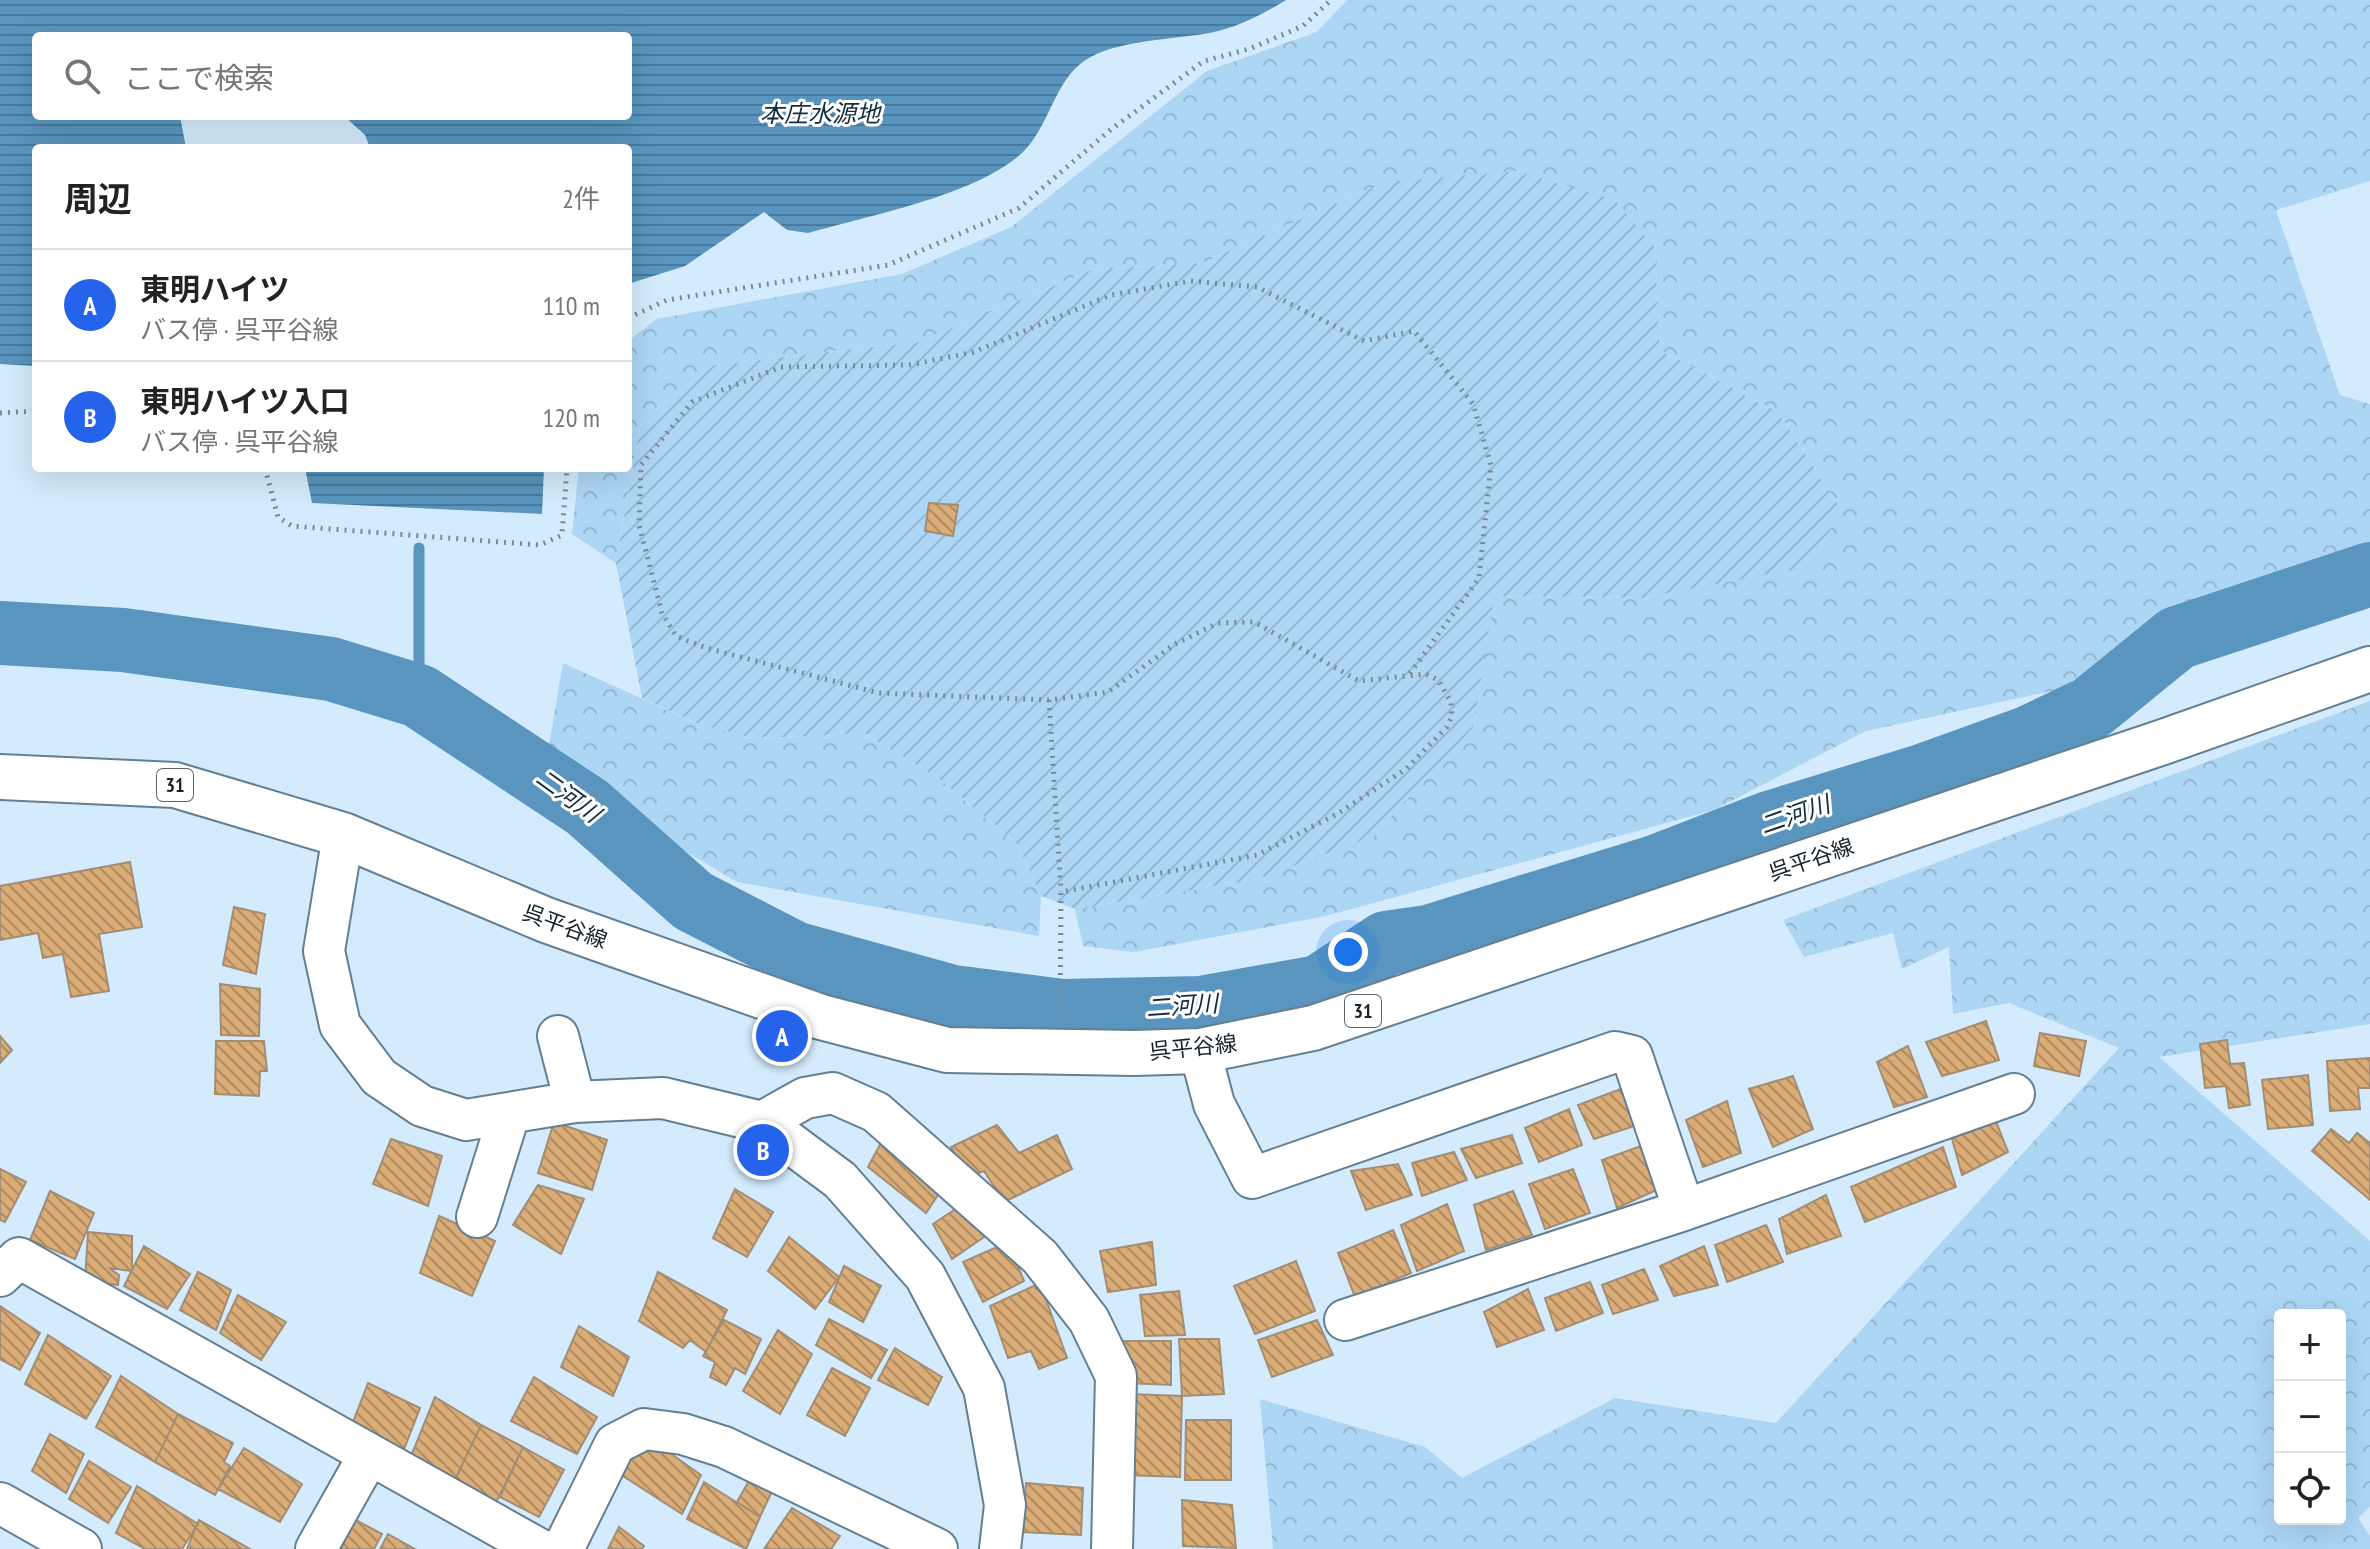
<!DOCTYPE html>
<html lang="ja">
<head>
<meta charset="utf-8">
<style>
  :root { --surface:#fff; --page:#f6f6f6; --text:#222; --muted:#767676; --line:#e0e0e0; --accent:#2563eb }
  body { margin:0; font-family:"PT Sans Narrow","Noto Sans JP",sans-serif; background:var(--page); color:var(--text) }
  .controls { position:absolute; right:24px; bottom:24px; display:grid; overflow:hidden; border-radius:8px; box-shadow:0 8px 32px #0002 }
  .controls button { width:72px; height:72px; display:grid; place-items:center; padding:0; border:0; border-bottom:2px solid var(--line); background:var(--surface); color:var(--text); font:40px sans-serif }
  .you { position:absolute; left:1348px; top:952px; width:28px; height:28px; margin:-20px; border:6px solid #fff; border-radius:50%; background:#1a73e8; box-shadow:0 0 0 12px #1a73e833 }
  .badge { display:grid; place-items:center; width:52px; height:52px; border-radius:50%; background:var(--accent); color:#fff; font-size:26px; font-weight:700 }
  .pin { position:absolute; translate:-50% -50%; border:4px solid #fff; box-shadow:0 2px 8px #0006 }
  .list { margin:0; padding:0; list-style:none }
  h2 { display:flex; justify-content:space-between; align-items:center; height:104px; margin:0; padding:0 32px; font-size:34px }
  h2 small { font-size:26px; font-weight:400; color:var(--muted) }
  .list li { display:grid; grid-template-columns:52px 1fr auto; gap:24px; align-items:center; box-sizing:border-box; height:112px; padding:0 32px; border-top:2px solid var(--line) }
  .list b { display:block; font-size:30px; white-space:nowrap }
  .list p { margin:0; font-size:26px; white-space:nowrap; color:var(--muted) }
  .list em { font-size:26px; font-style:normal; color:var(--muted) }
  .icon { flex:none; width:44px; height:44px; fill:none; stroke:currentColor; stroke-width:2; stroke-linecap:round; stroke-linejoin:round }
  .map { position:relative; flex:none; width:2370px; height:1549px; overflow:hidden }
  .search { position:absolute; background:var(--surface); box-shadow:0 8px 32px #0002; left:32px; top:32px; width:600px; height:88px; display:flex; align-items:center; gap:20px; box-sizing:border-box; padding:0 28px; border-radius:8px; color:var(--muted); font-size:30px }
  .panel { position:absolute; background:var(--surface); box-shadow:0 8px 32px #0002; left:32px; top:144px; width:600px; height:328px; border-radius:8px }
  .map>svg:first-child { display:block }
  .forest { fill:url(#forest-crowns); fill-rule:evenodd }
  .garden { fill:url(#garden-furrows) }
  .water { fill:url(#water-rules) }
  .lines { fill:none; stroke-linecap:round; stroke-linejoin:round }
  .stream { stroke:#5995be; stroke-width:11 }
  .river { stroke:#5995be; stroke-width:64 }
  .building { fill:url(#building-back-hatch); stroke:#a28d75; stroke-width:2 }
  .minor-casing { stroke:#647e92; stroke-width:44 }
  .major-casing { stroke:#647e92; stroke-width:48 }
  .path { stroke:#798b97; stroke-width:5; stroke-dasharray:2 6; stroke-linecap:butt }
  .minor { stroke:#fff; stroke-width:40 }
  .major { stroke:#fff; stroke-width:44 }
  .labels { text-anchor:middle; stroke-width:6; stroke-linejoin:round; paint-order:stroke }
  .shield { fill:#fff; stroke:#5d646a; stroke-width:2 }
  .shield-label { font-size:20px; font-weight:bold; fill:#17222a }
  .street-label { font-size:22px; fill:#17222a; stroke:#fff }
  .water-label { font-size:24px; font-style:italic; fill:#112c3e; stroke:#fff }
</style>
</head>
<body>
<div class="map">
<svg width="2370" height="1549" viewBox="0 0 2370 1549">
  <defs>
    <pattern id="forest-crowns" width="20" height="18" patternUnits="userSpaceOnUse" patternTransform="scale(2)"><rect width="20" height="18" fill="#add6f5"/><path d="M2 6a3 3 0 1 1 6 0M12 15a3 3 0 1 1 6 0" fill="none" stroke="#94b7d2"/></pattern>
    <pattern id="garden-furrows" width="10" height="10" patternUnits="userSpaceOnUse" patternTransform="scale(2)"><rect width="10" height="10" fill="#add6f5"/><path d="M-1 1l2-2M0 10L10 0M9 11l2-2" fill="none" stroke="#94b7d2"/></pattern>
    <pattern id="water-rules" width="6" height="5" patternUnits="userSpaceOnUse" patternTransform="scale(2)"><rect width="6" height="5" fill="#5995be"/><path d="M0 2.5h6" fill="none" stroke="#49799b"/></pattern>
    <pattern id="building-back-hatch" width="6" height="6" patternUnits="userSpaceOnUse" patternTransform="scale(2)"><rect width="6" height="6" fill="#daac77"/><path d="M-1 5l2 2M0 0l6 6M5-1l2 2" fill="none" stroke="#b08c62"/></pattern>
  </defs>
  <rect width="100%" height="100%" fill="#d3ebfc"/>
  <!-- forest -->
  <path class="forest" d="M 1347,0 L 2370,0 L 2370,181 L 2276,210 L 2340,395 L 2370,404 L 2370,558 L 2157,620 L 2098,681 L 1866,731 L 1714,810 L 1326,916 L 1134,952 L 1083,946 L 1075,909 L 1254,880 L 1474,726 L 1493,596 L 1643,598 L 1812,565 L 1841,509 L 1778,412 L 1660,350 L 1655,248 L 1384,182 L 1202,263 L 1094,269 L 919,342 L 714,365 L 641,421 L 616,563 L 572,534 L 579,468 L 628,468 L 628,341 L 657,319 L 902,274 L 1011,227 L 1207,71 L 1317,32 Z
    M 563,663 L 696,723 L 752,738 L 865,734 L 937,777 L 1017,844 L 1041,896 L 1039,936 L 737,882 L 629,818 L 569,774 L 549,745 Z
    M 2370,701 L 2370,1024 L 2159,1057 L 2370,1241 L 2370,1507 L 2358,1518 L 2370,1536 L 2370,1549 L 1273,1549 L 1260,1399 L 1425,1447 L 1462,1478 L 1615,1398 L 1776,1423 L 2119,1048 L 2009,1003 L 1953,1014 L 1949,947 L 1902,969 L 1893,933 L 1804,957 L 1783,920 ZM 2280,1315 L 2340,1315 L 2340,1519 L 2280,1519 Z"/>
  <!-- garden -->
  <path class="garden" d="M 1517,171 L 1615,200 L 1655,248 L 1660,350 L 1778,412 L 1841,509 L 1812,566 L 1643,598 L 1494,596 L 1474,726 L 1374,836 L 1254,880 L 1075,909 L 1041,896 L 1017,844 L 937,777 L 865,734 L 752,738 L 696,723 L 642,698 L 616,563 L 641,421 L 714,365 L 919,342 L 1094,269 L 1202,263 L 1384,182 Z"/>
  <!-- water -->
  <path class="water" d="M 0,0 L 1286,0 C 1265,13 1238,27 1214,32 C 1176,40 1116,39 1084,61 C 1054,82 1049,127 1023,152 C 977,195 870,215 808,233 L 787,230 L 764,212 L 685,266 L 628,284 L 628,148 L 370,148 L 365,135 L 344,116 L 628,116 L 628,36 L 36,36 L 36,116 L 180,116 L 186,148 L 36,148 L 36,366 L 0,364 Z
    M 305,468 L 544,468 L 542,514 L 312,503 Z"/>
  <g class="lines">
    <!-- stream -->
    <path class="stream" d="M 419,548 L 419,696"/>
    <!-- river -->
    <path class="river" d="M 0,633 L 123,640 L 331,669 L 419,696 L 587,807 L 693,901 L 794,953 L 953,997 L 1062,1011 L 1201,1008 L 1319,987 L 1386,943 L 1428,937 L 1655,867 L 1769,823 L 1922,776 L 2030,737 L 2091,708 L 2177,638 L 2370,574"/>
  </g>
  <!-- building -->
  <path class="building" d="M 929,503 L 958,505 L 953,536 L 925,531 Z
    M 130,862 L 142,927 L 99,934 L 109,991 L 71,997 L 63,954 L 43,958 L 38,933 L 0,940 L 0,886 Z
    M 234,907 L 265,914 L 256,974 L 223,965 Z
    M 220,984 L 260,989 L 259,1036 L 221,1035 Z
    M 1986,1021 L 1999,1060 L 1942,1076 L 1926,1042 Z
    M 2040,1033 L 2086,1041 L 2079,1076 L 2034,1066 Z
    M 0,1036 L 12,1050 L 0,1063 Z
    M 2227,1040 L 2230,1064 L 2244,1063 L 2250,1105 L 2229,1108 L 2226,1086 L 2205,1088 L 2200,1044 Z
    M 216,1041 L 264,1041 L 267,1071 L 260,1071 L 259,1096 L 215,1094 Z
    M 1908,1046 L 1927,1097 L 1894,1107 L 1877,1062 Z
    M 2370,1058 L 2370,1088 L 2358,1088 L 2360,1109 L 2330,1111 L 2327,1061 Z
    M 2308,1075 L 2313,1125 L 2268,1129 L 2262,1080 Z
    M 1793,1076 L 1813,1129 L 1773,1147 L 1749,1089 Z
    M 1626,1087 L 1641,1124 L 1594,1139 L 1578,1105 Z
    M 1727,1101 L 1741,1153 L 1703,1167 L 1686,1120 Z
    M 1569,1109 L 1582,1145 L 1539,1162 L 1525,1128 Z
    M 1994,1116 L 2008,1152 L 1962,1175 L 1951,1135 Z
    M 554,1122 L 607,1140 L 592,1190 L 538,1173 Z
    M 997,1125 L 1019,1153 L 1057,1135 L 1072,1169 L 1004,1202 L 984,1171 L 967,1177 L 951,1147 Z
    M 2331,1129 L 2349,1143 L 2357,1133 L 2370,1143 L 2370,1200 L 2312,1151 Z
    M 1512,1135 L 1522,1163 L 1476,1178 L 1461,1149 Z
    M 391,1139 L 442,1156 L 428,1206 L 373,1184 Z
    M 883,1139 L 942,1189 L 926,1213 L 868,1167 Z
    M 1649,1143 L 1663,1187 L 1617,1208 L 1602,1160 Z
    M 1943,1147 L 1956,1187 L 1865,1222 L 1851,1187 Z
    M 1454,1152 L 1467,1180 L 1422,1196 L 1412,1163 Z
    M 1398,1164 L 1412,1195 L 1366,1210 L 1351,1171 Z
    M 0,1169 L 26,1182 L 5,1222 L 0,1220 Z
    M 1573,1169 L 1590,1213 L 1545,1229 L 1529,1184 Z
    M 538,1185 L 584,1199 L 561,1254 L 513,1225 Z
    M 735,1189 L 773,1212 L 747,1257 L 713,1238 Z
    M 50,1191 L 94,1213 L 75,1259 L 30,1240 Z
    M 1513,1191 L 1532,1235 L 1486,1250 L 1474,1205 Z
    M 1826,1195 L 1841,1236 L 1787,1254 L 1779,1219 Z
    M 969,1200 L 987,1235 L 952,1259 L 933,1224 Z
    M 1447,1204 L 1464,1251 L 1417,1271 L 1401,1225 Z
    M 439,1216 L 495,1241 L 472,1296 L 420,1273 Z
    M 1766,1225 L 1783,1262 L 1727,1282 L 1715,1245 Z
    M 1393,1230 L 1411,1273 L 1355,1297 L 1338,1253 Z
    M 88,1232 L 132,1236 L 132,1271 L 109,1268 L 119,1275 L 118,1285 L 85,1280 Z
    M 789,1237 L 839,1277 L 815,1309 L 768,1271 Z
    M 1008,1242 L 1024,1281 L 983,1302 L 963,1262 Z
    M 1152,1242 L 1156,1285 L 1108,1292 L 1100,1251 Z
    M 144,1246 L 190,1274 L 167,1309 L 124,1286 Z
    M 1704,1246 L 1718,1285 L 1674,1296 L 1660,1266 Z
    M 1296,1261 L 1315,1311 L 1255,1334 L 1234,1286 Z
    M 844,1266 L 881,1286 L 863,1322 L 829,1302 Z
    M 1644,1269 L 1658,1300 L 1613,1314 L 1602,1285 Z
    M 198,1272 L 231,1290 L 216,1330 L 180,1310 Z
    M 658,1272 L 727,1310 L 706,1352 L 690,1340 L 683,1348 L 639,1321 Z
    M 1590,1282 L 1603,1313 L 1556,1331 L 1545,1298 Z
    M 1040,1283 L 1067,1358 L 1039,1369 L 1031,1351 L 1008,1358 L 990,1306 Z
    M 1528,1289 L 1544,1330 L 1497,1347 L 1484,1312 Z
    M 1179,1291 L 1185,1335 L 1145,1336 L 1140,1295 Z
    M 238,1295 L 286,1322 L 261,1360 L 220,1333 Z
    M 0,1306 L 40,1333 L 20,1370 L 0,1359 Z
    M 829,1319 L 887,1350 L 871,1378 L 816,1345 Z
    M 724,1320 L 761,1339 L 745,1374 L 735,1368 L 726,1385 L 710,1377 L 715,1362 L 703,1356 Z
    M 1317,1320 L 1333,1355 L 1272,1377 L 1258,1340 Z
    M 579,1326 L 629,1357 L 613,1396 L 561,1367 Z
    M 778,1330 L 812,1354 L 780,1414 L 743,1391 Z
    M 48,1335 L 111,1376 L 86,1419 L 25,1384 Z
    M 1179,1339 L 1219,1339 L 1224,1394 L 1182,1396 Z
    M 1122,1341 L 1171,1341 L 1171,1385 L 1128,1383 Z
    M 895,1348 L 942,1377 L 928,1405 L 878,1380 Z
    M 832,1368 L 870,1388 L 845,1436 L 807,1415 Z
    M 121,1376 L 178,1414 L 155,1462 L 96,1427 Z
    M 534,1377 L 597,1417 L 577,1454 L 511,1421 Z
    M 368,1383 L 420,1408 L 403,1452 L 351,1427 Z
    M 1129,1394 L 1182,1396 L 1180,1477 L 1125,1475 Z
    M 435,1397 L 481,1425 L 454,1482 L 409,1461 Z
    M 178,1414 L 233,1443 L 224,1462 L 230,1466 L 215,1495 L 155,1462 Z
    M 1186,1420 L 1231,1420 L 1231,1480 L 1185,1480 Z
    M 481,1425 L 523,1447 L 496,1503 L 454,1482 Z
    M 639,1431 L 701,1475 L 682,1514 L 620,1474 Z
    M 50,1434 L 84,1454 L 66,1493 L 32,1471 Z
    M 523,1447 L 564,1470 L 539,1517 L 500,1497 Z
    M 244,1448 L 302,1484 L 280,1522 L 218,1489 Z
    M 89,1461 L 131,1487 L 108,1523 L 69,1499 Z
    M 754,1472 L 775,1485 L 760,1517 L 737,1502 Z
    M 704,1482 L 760,1517 L 746,1549 L 687,1519 Z
    M 1026,1483 L 1083,1488 L 1081,1535 L 1022,1532 Z
    M 137,1486 L 198,1524 L 182,1549 L 145,1549 L 116,1533 Z
    M 1182,1500 L 1232,1505 L 1236,1548 L 1183,1546 Z
    M 792,1508 L 840,1536 L 831,1549 L 764,1549 Z
    M 350,1517 L 382,1534 L 374,1549 L 337,1549 Z
    M 199,1520 L 250,1549 L 187,1549 Z
    M 619,1527 L 644,1546 L 642,1549 L 608,1549 Z
    M 388,1534 L 415,1549 L 380,1549 Z"/>
  <g class="lines">
    <defs>
      <path id="minor" d="M 343,835 L 324,951 L 340,1025 L 379,1077 L 422,1106 L 466,1120 L 575,1102 L 663,1098 L 762,1122 L 840,1180 L 925,1276 L 984,1388 L 1005,1505 L 1000,1549
        M 558,1036 L 575,1102
        M 1200,1051 L 1214,1104 L 1252,1178 L 1615,1052 L 1632,1056 L 1684,1210
        M 762,1122 L 805,1098 L 833,1093 L 876,1112 L 1040,1257 L 1089,1320 L 1116,1376 L 1112,1549
        M 477,1217 L 509,1115
        M 0,1276 L 19,1258 L 539,1549
        M 1345,1320 L 1684,1210 L 2014,1094
        M 0,1503 L 81,1549
        M 316,1549 L 369,1455
        M 563,1549 L 615,1444 L 644,1429 L 683,1434 L 724,1447 L 937,1549"/>
      <path id="major" d="M 0,777 L 175,785 L 343,835 L 546,920 L 821,1017 L 947,1050 L 1134,1053 L 1200,1051 L 1313,1028 L 2163,742 L 2370,669"/>
    </defs>
    <!-- minor casing -->
    <use href="#minor" class="minor-casing"/>
    <!-- major casing -->
    <use href="#major" class="major-casing"/>
    <!-- path -->
    <path class="path" d="M 628,318 L 667,300 L 888,265 L 1019,208 L 1109,131 L 1204,61 L 1249,49 L 1303,26 L 1331,0
      M 0,413 L 36,411
      M 265,468 L 278,517 L 292,526 L 540,545 L 562,535 L 567,468
      M 1049,700 L 1061,892
      M 1060,1015 L 1061,892 L 1257,855 L 1337,814 L 1406,769 L 1447,727 L 1452,716 L 1451,702 L 1438,680 L 1426,674 L 1359,681 L 1254,622 L 1218,623 L 1175,644 L 1108,692 L 1049,700 L 879,693 L 706,648 L 676,636 L 662,613 L 639,525 L 641,465 L 692,402 L 781,367 L 909,365 L 974,352 L 1111,295 L 1190,281 L 1257,287 L 1364,341 L 1414,331 L 1473,404 L 1491,465 L 1479,578 L 1408,676"/>
    <!-- minor -->
    <use href="#minor" class="minor"/>
    <!-- major -->
    <use href="#major" class="major"/>
  </g>
  <g class="labels">
    <!-- shield labels -->
    <g class="shield">
      <rect x="157" y="769" width="36" height="32" rx="6"/>
      <rect x="1345" y="995" width="36" height="32" rx="6"/>
    </g>
    <g class="shield-label">
      <text x="175" y="792">31</text>
      <text x="1363" y="1018">31</text>
    </g>
    <!-- street labels -->
    <g class="street-label">
      <text transform="translate(1811 859) rotate(-19)" y="8">呉平谷線</text>
      <text transform="translate(565 926) rotate(20)" y="8">呉平谷線</text>
      <text transform="translate(1193 1047) rotate(-6)" y="8">呉平谷線</text>
    </g>
    <!-- water labels -->
    <g class="water-label">
      <text x="820" y="122">本庄水源地</text>
      <text transform="translate(568 796) rotate(36)" y="8">二河川</text>
      <text transform="translate(1795 815) rotate(-19)" y="8">二河川</text>
      <text transform="translate(1182 1006) rotate(-4)" y="8">二河川</text>
    </g>
  </g>
</svg>
<div class="controls">
<button>+</button>
<button>−</button>
<button><svg class="icon" aria-label="locate" viewBox="0 0 24 24"><circle cx="12" cy="12" r="6"/><path d="M12 2v4M12 18v4M2 12h4M18 12h4"/></svg></button>
</div>
<div class="you"></div>
<div class="pin badge" style="left:782px;top:1036px">A</div>
<div class="pin badge" style="left:763px;top:1150px">B</div>
<div class="search"><svg class="icon" aria-label="search" viewBox="0 0 24 24"><circle cx="10" cy="10" r="6"/><path d="M15 15l6 6"/></svg>ここで検索</div>
<section class="panel">
<h2>周辺<small>2件</small></h2>
<ul class="list">
<li><span class="badge">A</span><div><b>東明ハイツ</b><p>バス停 · 呉平谷線</p></div><em>110 m</em></li>
<li><span class="badge">B</span><div><b>東明ハイツ入口</b><p>バス停 · 呉平谷線</p></div><em>120 m</em></li>
</ul>
</section>
</div>
</body>
</html>
